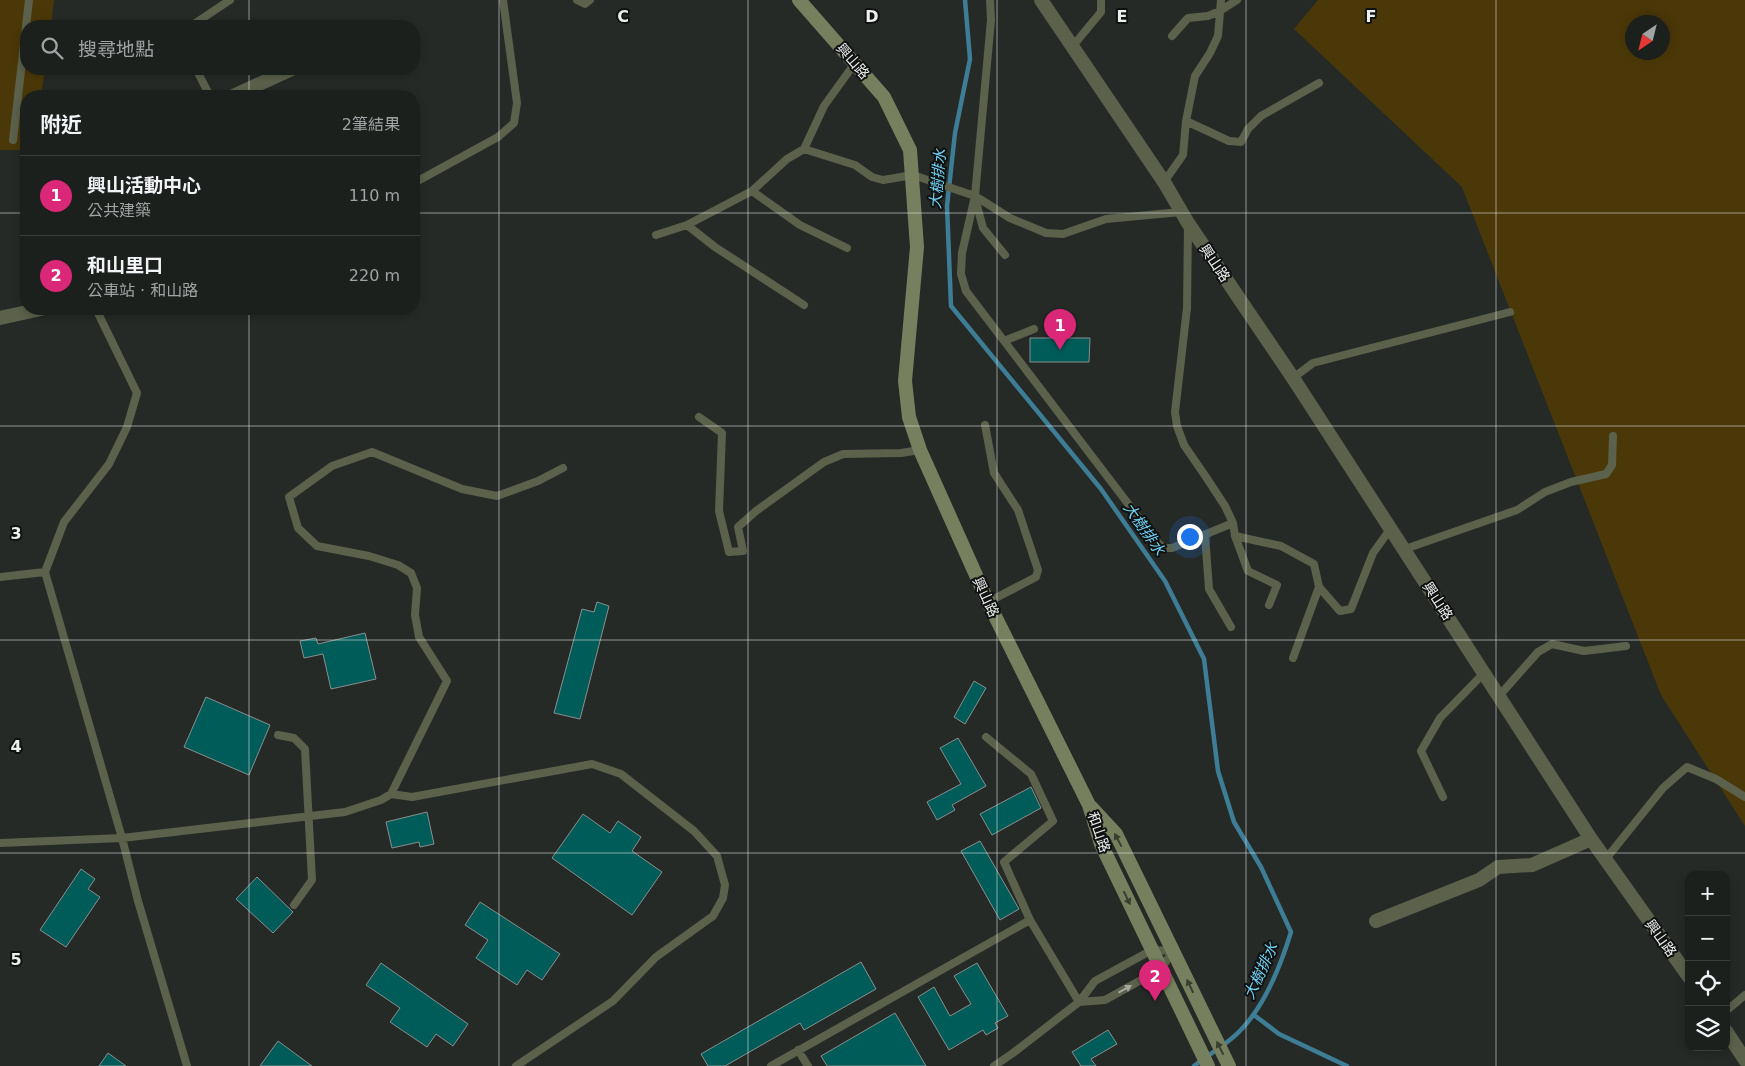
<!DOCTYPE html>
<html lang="zh-TW">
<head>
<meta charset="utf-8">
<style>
  :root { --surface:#1c201d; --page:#292d2a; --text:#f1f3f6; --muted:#a0a3a4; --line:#3a3e3b; --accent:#db2777 }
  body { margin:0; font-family:"DejaVu Sans","Noto Sans TC",sans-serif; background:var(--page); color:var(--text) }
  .controls { position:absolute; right:15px; bottom:15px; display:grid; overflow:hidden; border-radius:10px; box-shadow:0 2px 8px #0003 }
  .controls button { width:45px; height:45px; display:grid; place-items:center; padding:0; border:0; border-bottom:1px solid var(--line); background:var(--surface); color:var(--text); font:25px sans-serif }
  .compass { position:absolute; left:1625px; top:15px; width:45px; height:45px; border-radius:50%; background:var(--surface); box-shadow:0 2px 8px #0003; rotate:215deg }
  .you { position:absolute; left:1189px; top:536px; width:18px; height:18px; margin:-12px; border:4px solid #fff; border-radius:50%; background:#1a73e8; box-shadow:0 0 0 8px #1a73e833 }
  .badge { display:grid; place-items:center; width:32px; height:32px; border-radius:50%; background:var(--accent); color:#fff; font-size:16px; font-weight:700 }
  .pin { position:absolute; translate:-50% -41px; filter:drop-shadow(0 1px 2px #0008) }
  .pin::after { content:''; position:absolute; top:26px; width:18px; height:15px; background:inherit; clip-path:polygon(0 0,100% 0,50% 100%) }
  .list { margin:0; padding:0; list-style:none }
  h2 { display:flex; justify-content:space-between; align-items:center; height:65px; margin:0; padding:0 20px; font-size:21px }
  h2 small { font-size:16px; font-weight:400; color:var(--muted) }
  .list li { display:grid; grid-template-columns:32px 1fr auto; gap:15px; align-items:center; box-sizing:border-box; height:80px; padding:0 20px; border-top:1px solid var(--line) }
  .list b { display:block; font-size:19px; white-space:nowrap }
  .list p { margin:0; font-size:16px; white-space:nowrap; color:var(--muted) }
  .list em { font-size:16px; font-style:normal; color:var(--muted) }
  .icon { flex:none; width:28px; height:28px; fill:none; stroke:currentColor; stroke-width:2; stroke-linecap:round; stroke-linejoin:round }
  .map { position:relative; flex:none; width:1745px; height:1066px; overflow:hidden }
  .search { position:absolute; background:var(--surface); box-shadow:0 2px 8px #0003; left:20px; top:20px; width:400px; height:55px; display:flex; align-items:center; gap:12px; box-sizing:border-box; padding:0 18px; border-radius:20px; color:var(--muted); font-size:19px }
  .panel { position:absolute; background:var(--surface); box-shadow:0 2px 8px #0003; left:20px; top:90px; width:400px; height:225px; border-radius:20px }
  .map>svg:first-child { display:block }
  .green { fill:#4b3808; fill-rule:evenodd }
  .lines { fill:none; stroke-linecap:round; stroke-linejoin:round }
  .stream { stroke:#3d7d95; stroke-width:4.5 }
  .building { fill:#005c58; stroke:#898f8e }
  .service { stroke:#5b614b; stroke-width:8 }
  .minor { stroke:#5b614b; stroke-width:14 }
  .secondary { stroke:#77805e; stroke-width:14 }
  .oneway { fill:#393e30 }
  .oneway2 { fill:#a4a89c }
  .grid { fill:none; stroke:#edefee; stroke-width:1; stroke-opacity:0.55 }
  .labels { text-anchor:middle; stroke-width:4; stroke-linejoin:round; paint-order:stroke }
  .street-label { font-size:14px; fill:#edefee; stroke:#101211 }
  .water-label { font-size:15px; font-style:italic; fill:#71d2f6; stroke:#101211 }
  .grid-label { font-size:16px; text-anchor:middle; font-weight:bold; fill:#edefee; stroke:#101211; stroke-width:4; stroke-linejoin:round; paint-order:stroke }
</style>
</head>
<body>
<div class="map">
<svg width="1745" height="1066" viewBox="0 0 1745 1066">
  <rect width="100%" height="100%" fill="#262a27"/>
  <!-- green -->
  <path class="green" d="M 0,0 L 54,0 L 51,26 L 26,26 L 26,69 L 45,69 L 41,96 L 26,96 L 26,150 L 0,150 Z
    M 1318,0 L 1745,0 L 1745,826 L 1661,695 L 1462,187 L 1294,29 ZM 1632,22 L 1662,22 L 1662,52 L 1632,52 Z"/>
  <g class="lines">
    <!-- stream -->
    <path class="stream" d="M 965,0 L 970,59 L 955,133 L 947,206 L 951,306 L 1101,489 L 1165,581 L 1204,659 L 1218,771 L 1234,822 L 1261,867 L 1291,932 C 1280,968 1262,1014 1231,1039 C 1220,1048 1206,1057 1194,1066
      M 1254,1015 L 1279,1034 L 1347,1066"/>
  </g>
  <!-- building -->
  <path class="building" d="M 1030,338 L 1090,338 L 1089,362 L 1030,362 Z
    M 597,602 L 609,606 L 580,719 L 554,713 L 582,609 L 594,612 Z
    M 365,633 L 376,679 L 331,689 L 323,654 L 304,658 L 300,641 L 316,638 L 318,644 Z
    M 974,681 L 986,688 L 965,724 L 954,717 Z
    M 206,697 L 270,725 L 249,775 L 184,747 Z
    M 958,738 L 986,786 L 952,805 L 955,810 L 937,820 L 927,802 L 961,784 L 940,748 Z
    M 1031,787 L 1041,808 L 992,835 L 980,814 Z
    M 427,812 L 434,844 L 420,847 L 419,842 L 392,848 L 386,822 Z
    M 583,814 L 610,833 L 618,821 L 641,837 L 632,851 L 662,872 L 632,915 L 552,858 Z
    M 980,841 L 1019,909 L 1000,920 L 961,851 Z
    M 81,869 L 95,879 L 88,889 L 100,897 L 66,947 L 40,930 Z
    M 257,877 L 293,912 L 273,933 L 236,899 Z
    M 480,902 L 560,954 L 542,980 L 527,970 L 517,985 L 476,958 L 488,940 L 465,925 Z
    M 861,962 L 876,989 L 804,1030 L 800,1023 L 725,1066 L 708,1066 L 701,1054 Z
    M 381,963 L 468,1024 L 453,1046 L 436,1034 L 427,1047 L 390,1022 L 400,1008 L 366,985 Z
    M 977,963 L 1008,1016 L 995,1023 L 998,1028 L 986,1035 L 983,1030 L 949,1050 L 918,997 L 934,987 L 950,1016 L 971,1004 L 954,976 Z
    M 895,1013 L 926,1066 L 827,1066 L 821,1056 Z
    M 1108,1030 L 1117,1044 L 1091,1059 L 1096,1066 L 1081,1066 L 1072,1052 Z
    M 278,1041 L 312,1066 L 260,1066 Z
    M 108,1053 L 126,1066 L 99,1066 Z"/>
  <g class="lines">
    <!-- service -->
    <path class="service" d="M 577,0 L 585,4 L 590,0
      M 990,0 L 991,20 L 975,196 L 962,253 L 961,274 L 966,291 L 1158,543 L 1164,548 L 1172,548 L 1233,523
      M 26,26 L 29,0
      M 191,26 L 230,0
      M 1172,36 L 1188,18 L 1208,16 L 1220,11 L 1237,0
      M 1072,47 L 1101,12 L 1101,0
      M 196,69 L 210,96
      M 1186,121 L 1229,141 L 1241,142 L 1248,129 L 1261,116 L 1319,83
      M 13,140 L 26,27
      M 804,149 L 855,165 L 872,177 L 883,180 L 913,175 L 975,196 L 1010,218 L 1046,233 L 1063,234 L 1106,219 L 1181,212
      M 1164,182 L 1183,155 L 1186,121 L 1195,76 L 1210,53 L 1218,36 L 1221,0
      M 414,183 L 498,137 L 514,123 L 517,103 L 503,0
      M 752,191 L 800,225 L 847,248
      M 975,198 L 983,228 L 1005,255
      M 687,225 L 715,247 L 804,305
      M 1188,226 L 1187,308 L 1175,412 L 1177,426 L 1184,445 L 1206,477 L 1225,506 L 1233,523 L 1235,536 L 1248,571 L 1277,585 L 1269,605
      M 656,235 L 687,225 L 752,191 L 787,159 L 804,149 L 824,106 L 855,63
      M 96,309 L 137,393 L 127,427 L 109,464 L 64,522 L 45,572 L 122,838 L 138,901 L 187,1066
      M 1004,341 L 1034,329
      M 1293,378 L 1313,363 L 1510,312
      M 699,417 L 722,433 L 719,511 L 729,552 L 743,551 L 738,527 L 756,511 L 824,462 L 843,454 L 901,453 L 920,450
      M 985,425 L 994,473 L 1018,510 L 1038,570 L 1036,577 L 988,602
      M 1205,535 L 1209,589 L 1231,627
      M 1235,536 L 1281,546 L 1314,564 L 1319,587 L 1340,611 L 1351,609 L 1373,553 L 1391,528
      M 1405,549 L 1517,510 L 1545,492 L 1571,482 L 1606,474 L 1612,465 L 1613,436
      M 0,577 L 45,572
      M 1293,658 L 1319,587
      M 1499,696 L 1538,652 L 1552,644 L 1584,651 L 1626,646
      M 278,735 L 294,738 L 305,749 L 312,880 L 294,905
      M 986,737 L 1031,774 L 1053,821 L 1004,862 L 1030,920 L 1079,1002
      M 391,794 L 412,797 L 592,764 L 621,774 L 694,831 L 717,856 L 725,885 L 723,898 L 713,916 L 656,957 L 613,1001 L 516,1066
      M 1443,797 L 1421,751 L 1440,718 L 1484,673
      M 0,843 L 122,838 L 345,812 L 381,800 L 391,794 L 447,681 L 419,637 L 415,615 L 417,588 L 411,573 L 398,565 L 369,556 L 317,546 L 298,528 L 289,497 L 332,466 L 372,452 L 462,489 L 497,496 L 538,481 L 563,468
      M 1605,860 L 1663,788 L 1687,767 L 1716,779 L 1745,797
      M 1079,1002 L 1105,1000 L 1161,969 L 1173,951
      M 1726,1011 L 1745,995
      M 798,1050 L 808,1066
      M 771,1066 L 1030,920
      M 994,1066 L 1013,1053 L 1079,1002 L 1095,981 L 1152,950 L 1173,951"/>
    <!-- minor -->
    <path class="minor" d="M 1041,0 L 1164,182 L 1188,223 L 1293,378 L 1591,839 L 1689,977
      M 233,96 L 292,69
      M 0,318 L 41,309
      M 1376,921 L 1479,880 L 1498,867 L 1532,865 L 1591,839
      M 1726,1031 L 1745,1060"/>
    <!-- secondary -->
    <path class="secondary" d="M 799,0 L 884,97 L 910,150 L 917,247 L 905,381 L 909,417 L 920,450 L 988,602 L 1089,805 L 1101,844 L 1208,1066
      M 1091,807 L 1116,834 L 1229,1066"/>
  </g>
  <!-- one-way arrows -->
  <defs><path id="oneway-solid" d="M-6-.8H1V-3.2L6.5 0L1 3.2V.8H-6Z" transform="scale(1.25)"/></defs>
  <g class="oneway">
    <use href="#oneway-solid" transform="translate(1118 840) rotate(-118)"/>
    <use href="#oneway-solid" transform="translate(1127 898) rotate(64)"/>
    <use href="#oneway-solid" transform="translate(1190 986) rotate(-115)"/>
    <use href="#oneway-solid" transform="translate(1220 1048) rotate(-117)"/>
  </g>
  <use class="oneway2" href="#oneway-solid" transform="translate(1125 989) rotate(-29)"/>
  <!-- grid -->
  <path class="grid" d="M 249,0 L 249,26M 499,0 L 499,1066M 748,0 L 748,1066M 997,0 L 997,1066M 1246,0 L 1246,1066M 1496,0 L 1496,1066M 249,69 L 249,96M 0,213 L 26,213M 414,213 L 1745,213M 249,309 L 249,1066M 0,426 L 1745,426M 0,640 L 1745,640M 0,853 L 1745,853"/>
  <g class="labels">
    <!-- street labels -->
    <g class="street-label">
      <text transform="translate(853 61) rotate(49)" y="5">興山路</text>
      <text transform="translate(1215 263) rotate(56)" y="5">興山路</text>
      <text transform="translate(986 597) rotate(65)" y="5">興山路</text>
      <text transform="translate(1438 601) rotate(57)" y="5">興山路</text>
      <text transform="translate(1099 832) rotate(71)" y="5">和山路</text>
      <text transform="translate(1661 938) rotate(54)" y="5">興山路</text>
    </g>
    <!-- water labels -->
    <g class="water-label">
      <text transform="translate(938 179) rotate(-85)" y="5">大樹排水</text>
      <text transform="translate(1144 529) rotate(55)" y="5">大樹排水</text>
      <text transform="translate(1261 971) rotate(-65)" y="5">大樹排水</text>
    </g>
  </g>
  <g class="grid-label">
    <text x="623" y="22">C</text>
    <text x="872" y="22">D</text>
    <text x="1122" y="22">E</text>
    <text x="1371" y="22">F</text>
    <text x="16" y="539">3</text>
    <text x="16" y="752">4</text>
    <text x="16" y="965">5</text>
  </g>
</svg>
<div class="controls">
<button>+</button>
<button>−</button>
<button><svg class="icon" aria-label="locate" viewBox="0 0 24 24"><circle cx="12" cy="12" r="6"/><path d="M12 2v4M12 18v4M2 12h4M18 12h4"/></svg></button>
<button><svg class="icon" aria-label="layers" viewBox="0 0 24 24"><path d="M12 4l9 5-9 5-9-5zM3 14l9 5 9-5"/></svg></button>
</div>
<svg class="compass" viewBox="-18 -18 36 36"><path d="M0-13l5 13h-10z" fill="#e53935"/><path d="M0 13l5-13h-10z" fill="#a0a3a4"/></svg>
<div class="you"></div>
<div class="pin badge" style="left:1060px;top:350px">1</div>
<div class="pin badge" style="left:1155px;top:1001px">2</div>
<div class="search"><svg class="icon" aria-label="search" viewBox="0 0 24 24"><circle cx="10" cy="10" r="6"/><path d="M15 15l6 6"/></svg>搜尋地點</div>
<section class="panel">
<h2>附近<small>2筆結果</small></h2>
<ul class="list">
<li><span class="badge">1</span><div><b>興山活動中心</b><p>公共建築</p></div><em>110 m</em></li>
<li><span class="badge">2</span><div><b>和山里口</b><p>公車站 · 和山路</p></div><em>220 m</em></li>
</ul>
</section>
</div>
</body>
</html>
